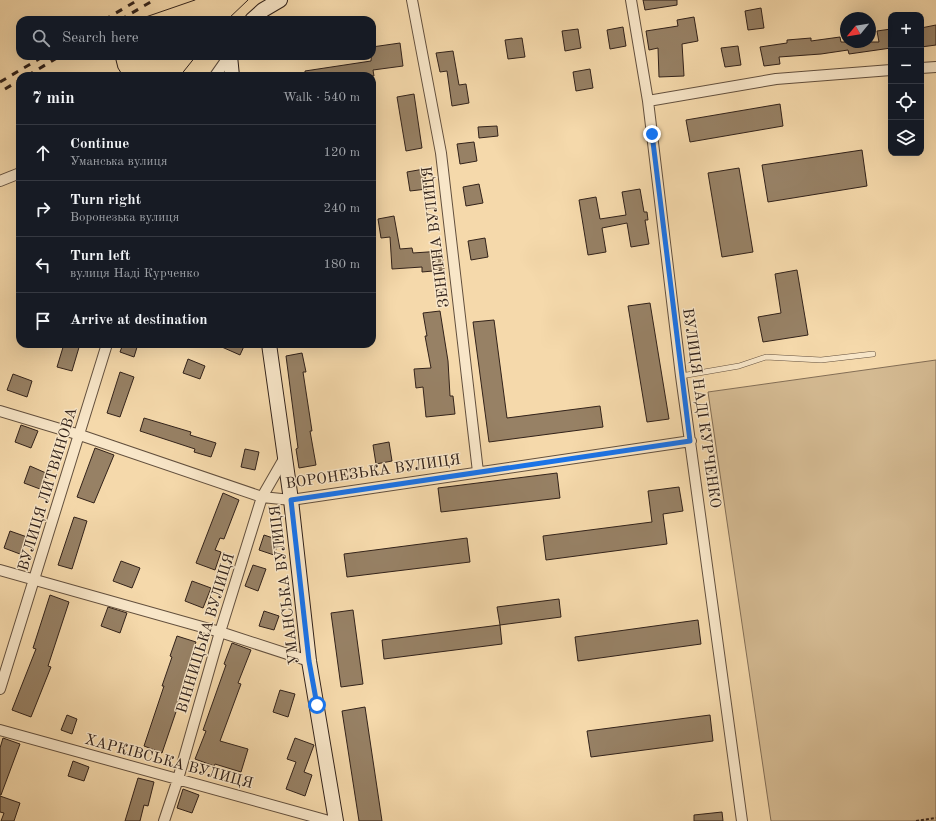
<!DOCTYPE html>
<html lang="en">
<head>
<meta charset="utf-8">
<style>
  :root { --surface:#171b24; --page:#242831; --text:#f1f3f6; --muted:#9ea1a6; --line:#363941 }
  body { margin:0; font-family:"Old Standard TT",serif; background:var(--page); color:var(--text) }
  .controls { position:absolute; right:12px; top:12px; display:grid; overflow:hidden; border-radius:8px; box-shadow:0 4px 16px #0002 }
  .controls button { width:36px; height:36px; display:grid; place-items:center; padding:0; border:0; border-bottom:1px solid var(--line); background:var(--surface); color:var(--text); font:20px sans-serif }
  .compass { position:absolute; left:840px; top:12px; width:36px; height:36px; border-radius:50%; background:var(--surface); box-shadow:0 4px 16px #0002; rotate:240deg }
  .stop { position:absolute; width:12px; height:12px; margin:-9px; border:3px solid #1a73e8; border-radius:50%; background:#fff }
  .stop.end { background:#1a73e8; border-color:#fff; box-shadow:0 1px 4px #0008 }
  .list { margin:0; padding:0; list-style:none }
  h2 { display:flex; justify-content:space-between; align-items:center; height:52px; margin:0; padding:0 16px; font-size:17px }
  h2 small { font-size:13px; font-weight:400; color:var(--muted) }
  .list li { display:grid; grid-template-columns:26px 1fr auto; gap:12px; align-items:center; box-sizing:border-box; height:56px; padding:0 16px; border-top:1px solid var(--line) }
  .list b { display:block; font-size:15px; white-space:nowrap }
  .list p { margin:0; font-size:13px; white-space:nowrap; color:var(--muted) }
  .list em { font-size:13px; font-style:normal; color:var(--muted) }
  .icon { flex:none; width:22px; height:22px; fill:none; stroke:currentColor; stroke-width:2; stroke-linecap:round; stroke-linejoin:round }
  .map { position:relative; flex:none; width:936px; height:821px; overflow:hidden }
  .search { position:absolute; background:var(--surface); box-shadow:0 4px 16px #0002; left:16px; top:16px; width:360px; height:44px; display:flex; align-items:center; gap:10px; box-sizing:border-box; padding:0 14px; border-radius:12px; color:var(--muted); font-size:15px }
  .panel { position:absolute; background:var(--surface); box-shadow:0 4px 16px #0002; left:16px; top:72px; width:360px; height:276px; border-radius:12px }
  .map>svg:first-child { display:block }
  .green { fill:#d4ba92; stroke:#836e56 }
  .building { fill:#978165; stroke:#32221a }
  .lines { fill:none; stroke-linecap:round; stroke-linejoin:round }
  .lane-casing { stroke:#63503e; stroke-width:6 }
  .street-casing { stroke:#63503e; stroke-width:12 }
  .secondary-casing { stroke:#32221a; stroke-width:16 }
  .path { stroke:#32221a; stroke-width:2; stroke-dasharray:3 2; stroke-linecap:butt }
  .lane { stroke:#f8e6c8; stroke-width:5 }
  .street { stroke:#f8e6c8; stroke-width:10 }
  .secondary { stroke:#f8e6c8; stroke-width:14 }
  .tram { stroke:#32221a; stroke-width:1 }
  .rail { stroke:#32221a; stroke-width:3; stroke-dasharray:7 7; stroke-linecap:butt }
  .route { stroke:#1a73e8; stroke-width:5 }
  .labels { text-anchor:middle; stroke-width:3; stroke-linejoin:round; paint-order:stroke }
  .street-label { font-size:15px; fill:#32221a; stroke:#f8e6c8 }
</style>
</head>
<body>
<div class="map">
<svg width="936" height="821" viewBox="0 0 936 821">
  <rect width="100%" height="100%" fill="#f5d9ab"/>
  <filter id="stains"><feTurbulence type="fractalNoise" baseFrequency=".005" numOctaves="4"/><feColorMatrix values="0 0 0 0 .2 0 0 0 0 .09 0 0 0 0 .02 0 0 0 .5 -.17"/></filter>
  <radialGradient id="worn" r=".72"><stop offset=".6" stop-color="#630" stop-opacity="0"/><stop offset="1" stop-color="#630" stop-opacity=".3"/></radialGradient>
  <!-- green -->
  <path class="green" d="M 936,360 L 936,821 L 771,821 L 708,392 Z"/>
  <!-- building -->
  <path class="building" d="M 643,0 L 677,0 L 677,5 L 645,10 Z
    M 761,8 L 764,28 L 748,30 L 745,11 Z
    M 694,17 L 698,41 L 682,44 L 684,76 L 659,77 L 658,48 L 649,50 L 646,31 L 678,26 L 677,20 Z
    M 936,25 L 936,45 L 921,47 L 921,28 Z
    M 623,27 L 626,46 L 610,49 L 607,30 Z
    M 578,29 L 581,48 L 565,51 L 562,31 Z
    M 891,29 L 891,48 L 849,54 L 848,50 L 821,54 L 779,57 L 780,64 L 764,66 L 760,47 L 787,43 L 787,40 L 811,38 L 811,41 L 840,37 L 841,42 L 879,42 L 877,31 Z
    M 522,38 L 525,57 L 508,59 L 505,40 Z
    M 400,43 L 403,66 L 373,70 L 374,76 L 305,76 L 305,71 L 371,61 L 372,47 Z
    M 738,46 L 741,65 L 725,67 L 721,48 Z
    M 453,51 L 459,85 L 466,84 L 469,103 L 452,106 L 447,71 L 440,72 L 436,53 Z
    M 590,69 L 593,88 L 576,91 L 573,72 Z
    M 414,94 L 422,148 L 406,151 L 397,97 Z
    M 780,104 L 783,126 L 690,142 L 686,120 Z
    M 497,126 L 498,136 L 479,138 L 478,127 Z
    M 474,142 L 477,161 L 460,164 L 457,144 Z
    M 862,150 L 867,186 L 768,202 L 762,165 Z
    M 739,168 L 753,252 L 722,257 L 708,173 Z
    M 424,169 L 427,189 L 410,191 L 407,172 Z
    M 479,184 L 483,203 L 466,206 L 463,187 Z
    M 640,189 L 644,212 L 647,212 L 648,220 L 645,220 L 649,244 L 631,247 L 627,223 L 602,228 L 606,252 L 588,255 L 579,200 L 596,197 L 600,219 L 626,215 L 622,192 Z
    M 394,216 L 400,249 L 412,248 L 413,253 L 442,251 L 444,270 L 422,272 L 422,267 L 392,269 L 390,237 L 381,238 L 378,219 Z
    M 485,238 L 488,257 L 471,260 L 468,241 Z
    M 797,270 L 808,335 L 763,342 L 758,317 L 781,313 L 775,274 Z
    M 650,303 L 669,419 L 647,422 L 628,306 Z
    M 440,311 L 448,361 L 450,396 L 453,396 L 455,414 L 426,417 L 423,387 L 416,388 L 414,369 L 431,368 L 425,336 L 427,336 L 423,313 Z
    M 494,320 L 507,418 L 600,406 L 603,427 L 489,442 L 473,322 Z
    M 64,344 L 80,344 L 72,371 L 57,367 Z
    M 123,344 L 138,344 L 134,357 L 120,352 Z
    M 215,344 L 245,344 L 240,355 Z
    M 302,353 L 306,372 L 303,372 L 312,431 L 310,431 L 316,465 L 299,468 L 296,449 L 298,448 L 286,356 Z
    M 188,359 L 205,366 L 200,379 L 183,373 Z
    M 120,372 L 134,377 L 120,417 L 107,413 Z
    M 13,374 L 32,381 L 27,397 L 7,390 Z
    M 144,418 L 191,432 L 190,435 L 216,443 L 211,457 L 194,452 L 195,449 L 140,431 Z
    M 21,425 L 38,431 L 31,448 L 15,442 Z
    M 389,442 L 392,461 L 376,464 L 373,445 Z
    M 95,448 L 114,455 L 94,503 L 77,497 Z
    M 245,449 L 259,452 L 255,470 L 241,467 Z
    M 30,466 L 46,473 L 40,489 L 24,483 Z
    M 557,473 L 560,498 L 441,512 L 438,488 Z
    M 679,487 L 683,511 L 663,514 L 667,544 L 546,560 L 543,536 L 652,522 L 648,491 Z
    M 223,493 L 239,500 L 224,539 L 220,538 L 215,550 L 221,552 L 215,570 L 196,563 Z
    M 74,517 L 87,521 L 72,569 L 58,565 Z
    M 10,531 L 27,537 L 20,554 L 4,548 Z
    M 264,535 L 279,540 L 274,555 L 259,550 Z
    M 467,538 L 470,562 L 347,577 L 344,554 Z
    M 121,561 L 140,568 L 132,588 L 113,581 Z
    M 253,565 L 266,569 L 258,591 L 245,586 Z
    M 192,581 L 211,588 L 203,608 L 185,601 Z
    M 50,595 L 69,602 L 48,666 L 51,667 L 31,717 L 12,710 L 36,649 L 33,648 Z
    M 559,599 L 561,617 L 500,625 L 502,644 L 384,659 L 382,640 L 500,625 L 497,607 Z
    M 108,607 L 127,613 L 120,633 L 101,626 Z
    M 353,610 L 363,684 L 341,687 L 331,613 Z
    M 264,611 L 279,616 L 274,630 L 259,626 Z
    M 698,620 L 701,644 L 578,661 L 575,637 Z
    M 177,636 L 196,642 L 186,671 L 188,672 L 178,700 L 180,700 L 162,753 L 144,746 L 164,686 L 162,686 L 172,657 L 170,656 Z
    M 232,643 L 251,650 L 238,683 L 241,684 L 220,741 L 248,749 L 241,772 L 215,764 L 214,766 L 195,759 L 206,731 L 203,730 L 226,665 L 224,664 Z
    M 280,690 L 295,694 L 288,717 L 273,712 Z
    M 365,707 L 382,821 L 359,821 L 342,711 Z
    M 67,715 L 77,719 L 72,734 L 61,730 Z
    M 710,715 L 713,741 L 591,757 L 587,731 Z
    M 3,738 L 20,744 L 1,795 L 0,795 L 0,748 Z
    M 295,738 L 314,745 L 304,772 L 312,775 L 305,796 L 286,789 L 296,762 L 287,759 Z
    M 73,761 L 89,767 L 84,781 L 68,776 Z
    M 138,778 L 154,782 L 148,806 L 144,805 L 140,821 L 125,821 Z
    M 183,789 L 199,795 L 192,813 L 177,808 Z
    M 0,796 L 20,803 L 14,821 L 1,821 L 4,813 L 0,812 Z
    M 722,812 L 723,821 L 694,821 L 694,815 Z"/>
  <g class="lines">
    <defs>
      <path id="lane" d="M 681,376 L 739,366 L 766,357 L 821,360 L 873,354"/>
      <path id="street" d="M 412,0 L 441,153 L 478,472
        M 631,0 L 648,101 L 681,376 L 742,821
        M 921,68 L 936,67
        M 215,76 L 229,56
        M 648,101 L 776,79 L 891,70
        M 0,181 L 20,173
        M 0,411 L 80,435 L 262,497 L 291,500 L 691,441
        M 0,570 L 220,632 L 309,661
        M 0,689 L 107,344
        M 0,730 L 329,821
        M 164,821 L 178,779 L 220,632 L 262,497 L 285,457"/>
      <path id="secondary" d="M 252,20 L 263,10 L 280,0
        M 230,56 L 232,76
        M 269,344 L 291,500 L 309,661 L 336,821"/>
    </defs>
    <!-- lane casing -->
    <use href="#lane" class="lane-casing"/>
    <!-- street casing -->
    <use href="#street" class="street-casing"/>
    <!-- secondary casing -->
    <use href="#secondary" class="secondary-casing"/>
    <!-- path -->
    <path class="path" d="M 916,821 L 936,818"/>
    <!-- lane -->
    <use href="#lane" class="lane"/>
    <!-- street -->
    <use href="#street" class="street"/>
    <!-- secondary -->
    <use href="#secondary" class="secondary"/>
    <!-- tram -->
    <path class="tram" d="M 137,20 L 195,0
      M 227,20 L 248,0
      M 115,56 L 118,68 L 123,76
      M 180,76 L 196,56"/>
    <!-- rail -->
    <path class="rail" d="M 104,20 L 138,0
      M 120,20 L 154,0
      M 27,76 L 60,56
      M 0,82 L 44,56
      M 5,89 L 20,80"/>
  </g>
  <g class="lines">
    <!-- route -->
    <path class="route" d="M 317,705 L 309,661 L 291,500 L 690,441 L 652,134"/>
  </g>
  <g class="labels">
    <!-- street labels -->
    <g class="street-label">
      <text transform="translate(435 237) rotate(-97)" y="5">ЗЕНІТНА ВУЛИЦЯ</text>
      <text transform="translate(702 408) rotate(82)" y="5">ВУЛИЦЯ НАДІ КУРЧЕНКО</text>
      <text transform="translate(373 471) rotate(-8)" y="5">ВОРОНЕЗЬКА ВУЛИЦЯ</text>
      <text transform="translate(47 489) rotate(-73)" y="5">ВУЛИЦЯ ЛИТВИНОВА</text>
      <text transform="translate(284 585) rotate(-97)" y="5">УМАНСЬКА ВУЛИЦЯ</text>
      <text transform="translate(205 633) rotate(-73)" y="5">ВІННИЦЬКА ВУЛИЦЯ</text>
      <text transform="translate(169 761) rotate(15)" y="5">ХАРКІВСЬКА ВУЛИЦЯ</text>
    </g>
  </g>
  <rect width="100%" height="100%" filter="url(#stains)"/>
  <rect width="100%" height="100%" fill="url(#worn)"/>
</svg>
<div class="controls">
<button>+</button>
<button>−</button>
<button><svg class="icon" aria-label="locate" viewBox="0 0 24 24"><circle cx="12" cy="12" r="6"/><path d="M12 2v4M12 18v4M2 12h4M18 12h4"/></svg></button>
<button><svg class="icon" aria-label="layers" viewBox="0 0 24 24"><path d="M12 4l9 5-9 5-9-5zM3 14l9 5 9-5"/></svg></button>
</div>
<svg class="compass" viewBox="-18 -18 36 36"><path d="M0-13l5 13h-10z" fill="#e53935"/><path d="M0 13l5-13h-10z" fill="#9ea1a6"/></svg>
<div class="stop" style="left:317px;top:705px"></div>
<div class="stop end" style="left:652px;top:134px"></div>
<div class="search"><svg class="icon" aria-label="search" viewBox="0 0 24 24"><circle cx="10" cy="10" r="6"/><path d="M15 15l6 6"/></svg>Search here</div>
<section class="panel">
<h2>7 min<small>Walk · 540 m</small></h2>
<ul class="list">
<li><svg class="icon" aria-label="ahead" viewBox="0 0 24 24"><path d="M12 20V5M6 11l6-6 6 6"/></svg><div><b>Continue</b><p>Уманська вулиця</p></div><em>120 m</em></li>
<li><svg class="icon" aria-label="right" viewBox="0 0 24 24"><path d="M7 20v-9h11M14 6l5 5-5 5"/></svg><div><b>Turn right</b><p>Воронезька вулиця</p></div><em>240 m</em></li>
<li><svg class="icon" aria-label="left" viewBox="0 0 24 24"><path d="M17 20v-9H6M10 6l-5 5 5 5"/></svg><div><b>Turn left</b><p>вулиця Наді Курченко</p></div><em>180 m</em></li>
<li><svg class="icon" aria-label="arrive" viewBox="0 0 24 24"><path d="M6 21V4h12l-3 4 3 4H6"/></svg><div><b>Arrive at destination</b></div></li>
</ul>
</section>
</div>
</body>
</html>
